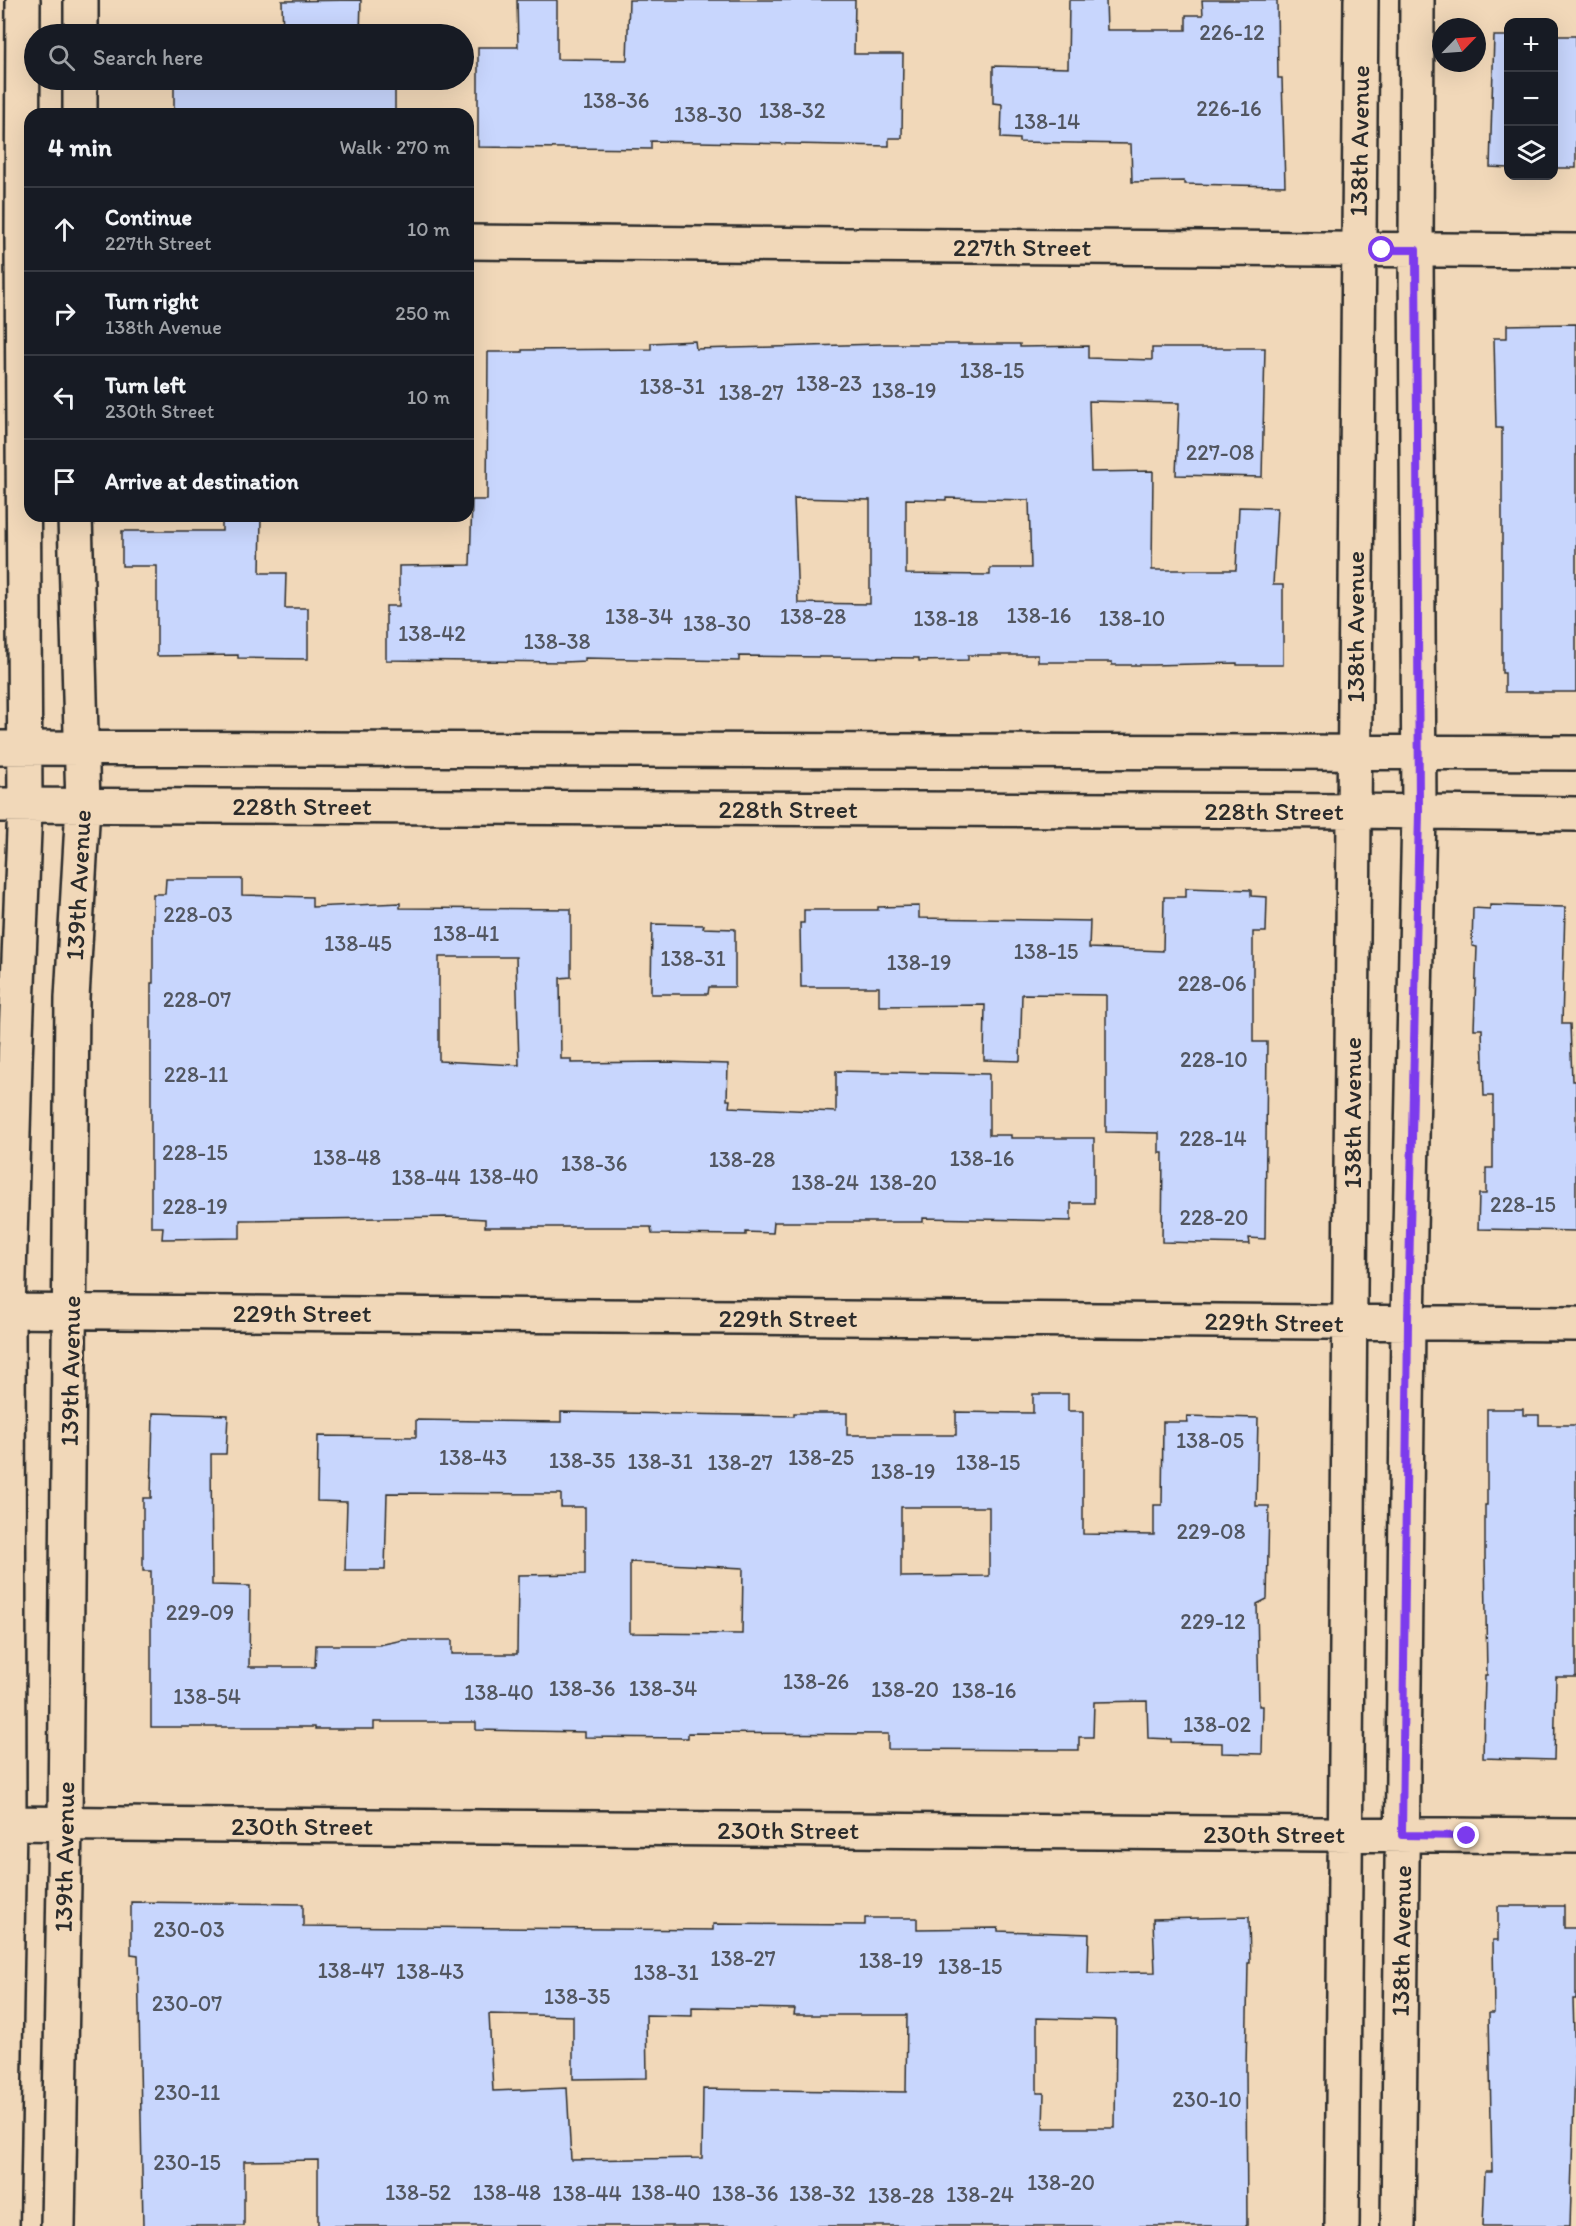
<!DOCTYPE html>
<html lang="en">
<head>
<meta charset="utf-8">
<style>
  :root { --surface:#171b24; --page:#242831; --text:#f1f3f6; --muted:#9ea1a6; --line:#363941 }
  body { margin:0; font-family:Itim,sans-serif; background:var(--page); color:var(--text) }
  .controls { position:absolute; right:18px; top:18px; display:grid; overflow:hidden; border-radius:12px; box-shadow:0 6px 24px #0002 }
  .controls button { width:54px; height:54px; display:grid; place-items:center; padding:0; border:0; border-bottom:2px solid var(--line); background:var(--surface); color:var(--text); font:30px sans-serif }
  .compass { position:absolute; left:1432px; top:18px; width:54px; height:54px; border-radius:50%; background:var(--surface); box-shadow:0 6px 24px #0002; rotate:65deg }
  .stop { position:absolute; width:18px; height:18px; margin:-14px; border:4px solid #7c3aed; border-radius:50%; background:#fff }
  .stop.end { background:#7c3aed; border-color:#fff; box-shadow:0 2px 6px #0008 }
  .list { margin:0; padding:0; list-style:none }
  h2 { display:flex; justify-content:space-between; align-items:center; height:78px; margin:0; padding:0 24px; font-size:26px }
  h2 small { font-size:20px; font-weight:400; color:var(--muted) }
  .list li { display:grid; grid-template-columns:39px 1fr auto; gap:18px; align-items:center; box-sizing:border-box; height:84px; padding:0 24px; border-top:2px solid var(--line) }
  .list b { display:block; font-size:22px; white-space:nowrap }
  .list p { margin:0; font-size:20px; white-space:nowrap; color:var(--muted) }
  .list em { font-size:20px; font-style:normal; color:var(--muted) }
  .icon { flex:none; width:33px; height:33px; fill:none; stroke:currentColor; stroke-width:2; stroke-linecap:round; stroke-linejoin:round }
  .map { position:relative; flex:none; width:1576px; height:2226px; overflow:hidden }
  .search { position:absolute; background:var(--surface); box-shadow:0 6px 24px #0002; left:24px; top:24px; width:450px; height:66px; display:flex; align-items:center; gap:15px; box-sizing:border-box; padding:0 21px; border-radius:33px; color:var(--muted); font-size:22px }
  .panel { position:absolute; background:var(--surface); box-shadow:0 6px 24px #0002; left:24px; top:108px; width:450px; height:414px; border-radius:18px }
  .map>svg:first-child { display:block }
  .building { fill:#c8d6fd; stroke:#2b2b2b; stroke-width:1.5; fill-rule:evenodd }
  .lines { fill:none; stroke-linecap:round; stroke-linejoin:round }
  .minor-casing { stroke:#2b2b2b; stroke-width:38 }
  .minor { stroke:#f1d8b9; stroke-width:33 }
  .route { stroke:#7c3aed; stroke-width:8 }
  .labels { text-anchor:middle; stroke-width:6; stroke-linejoin:round; paint-order:stroke }
  .number-label { font-size:22px; fill:#525660 }
  .street-label { font-size:26px; fill:#2b2b2b; stroke:#f1d8b9 }
</style>
</head>
<body>
<div class="map">
<svg width="1576" height="2226" viewBox="0 0 1576 2226">
  <rect width="100%" height="100%" fill="#f1d8b9"/>
  <filter id="ink" filterUnits="userSpaceOnUse"><feTurbulence type="fractalNoise" baseFrequency=".0167" numOctaves="2"/><feDisplacementMap in="SourceGraphic" scale="12" xChannelSelector="R" yChannelSelector="G"/><feConvolveMatrix kernelMatrix="1 2 1 2 8 2 1 2 1" color-interpolation-filters="sRGB"/></filter>
  <g filter="url(#ink)">
    <!-- building -->
    <path class="building" d="M 361,0 L 360,34 L 283,34 L 282,1 Z
      M 517,0 L 557,0 L 557,59 L 627,60 L 629,0 L 855,0 L 854,54 L 903,54 L 902,138 L 889,138 L 889,146 L 651,141 L 651,149 L 478,147 L 478,47 L 518,47 Z
      M 1069,0 L 1106,0 L 1107,30 L 1186,30 L 1186,15 L 1203,15 L 1202,0 L 1277,0 L 1278,78 L 1282,78 L 1285,186 L 1184,184 L 1184,181 L 1132,182 L 1131,144 L 1019,142 L 1019,139 L 1001,138 L 1002,104 L 993,103 L 993,66 L 1068,68 Z
      M 1494,36 L 1509,36 L 1509,168 L 1490,167 Z
      M 1554,36 L 1576,36 L 1576,168 L 1554,168 Z
      M 174,80 L 395,80 L 395,114 L 174,114 Z
      M 1576,324 L 1576,692 L 1505,692 L 1505,673 L 1502,673 L 1502,428 L 1496,428 L 1494,338 L 1507,338 L 1507,325 Z
      M 695,341 L 696,349 L 880,344 L 1020,344 L 1020,347 L 1088,346 L 1088,358 L 1152,360 L 1152,348 L 1265,348 L 1262,477 L 1176,475 L 1179,403 L 1089,401 L 1091,472 L 1153,471 L 1152,570 L 1236,570 L 1239,507 L 1277,508 L 1273,585 L 1283,585 L 1283,665 L 1237,665 L 1237,663 L 1152,665 L 1112,665 L 1112,662 L 1038,662 L 1038,655 L 968,655 L 968,660 L 919,661 L 919,658 L 739,656 L 739,661 L 585,658 L 585,661 L 564,662 L 386,660 L 386,606 L 399,606 L 399,566 L 470,565 L 472,500 L 487,500 L 488,352 L 522,352 L 522,350 L 651,349 L 651,343 ZM 794,498 L 870,500 L 870,604 L 798,603 ZM 946,498 L 1029,500 L 1031,568 L 990,568 L 990,575 L 906,574 L 906,499 L 946,500 Z
      M 222,516 L 261,516 L 260,573 L 286,573 L 285,608 L 308,608 L 308,659 L 238,658 L 238,655 L 157,656 L 157,566 L 122,566 L 122,531 L 222,531 Z
      M 166,879 L 242,879 L 242,895 L 312,897 L 312,907 L 400,903 L 400,908 L 571,909 L 571,977 L 560,978 L 561,1059 L 571,1059 L 571,1063 L 664,1062 L 728,1064 L 727,1100 L 730,1100 L 729,1107 L 836,1112 L 836,1071 L 989,1074 L 989,1135 L 1011,1135 L 1011,1138 L 1094,1138 L 1094,1203 L 1071,1203 L 1071,1221 L 923,1218 L 923,1222 L 774,1222 L 773,1233 L 746,1232 L 746,1235 L 652,1234 L 651,1227 L 485,1227 L 485,1219 L 448,1217 L 240,1220 L 240,1238 L 162,1239 L 163,1227 L 151,1227 L 151,983 L 153,983 L 153,894 L 165,894 ZM 439,957 L 516,957 L 519,1065 L 439,1061 Z
      M 1186,888 L 1251,890 L 1251,896 L 1267,897 L 1266,932 L 1253,932 L 1253,1042 L 1267,1042 L 1265,1239 L 1249,1238 L 1250,1244 L 1162,1242 L 1163,1153 L 1159,1153 L 1159,1133 L 1106,1132 L 1106,995 L 1022,994 L 1020,1061 L 984,1060 L 985,1005 L 879,1006 L 879,987 L 801,987 L 800,923 L 804,923 L 804,910 L 878,910 L 878,907 L 919,906 L 919,918 L 1090,921 L 1089,948 L 1163,951 L 1164,897 L 1186,897 Z
      M 1490,905 L 1565,907 L 1562,1024 L 1570,1024 L 1572,1081 L 1576,1081 L 1576,1231 L 1478,1229 L 1479,1194 L 1486,1194 L 1486,1168 L 1493,1168 L 1493,1096 L 1484,1096 L 1482,1029 L 1474,1029 L 1477,947 L 1472,946 L 1473,908 L 1490,909 Z
      M 652,924 L 704,925 L 703,928 L 735,929 L 735,987 L 709,987 L 708,994 L 651,994 Z
      M 1033,1394 L 1068,1394 L 1068,1411 L 1083,1411 L 1083,1534 L 1154,1535 L 1154,1505 L 1162,1505 L 1163,1422 L 1188,1422 L 1187,1416 L 1258,1418 L 1256,1506 L 1269,1506 L 1267,1599 L 1257,1604 L 1259,1706 L 1263,1706 L 1262,1754 L 1222,1753 L 1222,1743 L 1171,1742 L 1171,1739 L 1148,1738 L 1147,1701 L 1094,1702 L 1093,1737 L 1079,1737 L 1079,1750 L 888,1749 L 888,1734 L 688,1733 L 688,1738 L 585,1737 L 585,1732 L 476,1730 L 476,1722 L 374,1722 L 374,1729 L 315,1729 L 315,1727 L 151,1727 L 151,1571 L 143,1571 L 143,1498 L 151,1498 L 153,1413 L 228,1415 L 226,1454 L 211,1454 L 212,1585 L 250,1586 L 249,1667 L 315,1667 L 316,1645 L 379,1645 L 403,1640 L 452,1640 L 452,1654 L 517,1654 L 518,1575 L 585,1574 L 585,1507 L 561,1507 L 561,1494 L 387,1493 L 385,1570 L 345,1570 L 347,1502 L 317,1501 L 318,1436 L 416,1437 L 416,1420 L 561,1422 L 561,1412 L 794,1416 L 794,1413 L 847,1413 L 847,1435 L 956,1435 L 956,1412 L 1033,1413 ZM 901,1507 L 989,1507 L 989,1576 L 901,1577 ZM 630,1562 L 743,1568 L 742,1634 L 630,1633 Z
      M 1487,1409 L 1523,1409 L 1523,1415 L 1539,1415 L 1539,1425 L 1576,1425 L 1576,1677 L 1556,1677 L 1554,1760 L 1483,1758 L 1485,1675 L 1487,1675 L 1485,1554 L 1485,1505 L 1487,1505 Z
      M 131,1902 L 303,1904 L 303,1926 L 713,1930 L 713,1924 L 865,1925 L 865,1918 L 917,1918 L 917,1929 L 998,1928 L 998,1931 L 1089,1934 L 1088,1973 L 1155,1972 L 1153,1919 L 1249,1917 L 1250,1963 L 1248,1963 L 1246,2068 L 1247,2226 L 318,2226 L 318,2160 L 244,2161 L 244,2226 L 143,2226 L 138,1955 L 131,1954 ZM 692,2007 L 795,2009 L 794,2015 L 907,2015 L 906,2092 L 703,2089 L 702,2158 L 571,2160 L 567,2088 L 493,2091 L 489,2014 L 573,2016 L 573,2079 L 647,2078 L 646,2015 L 692,2016 ZM 1037,2018 L 1116,2020 L 1115,2128 L 1043,2128 L 1044,2093 L 1037,2093 Z
      M 1498,1906 L 1564,1906 L 1564,1928 L 1576,1928 L 1576,1999 L 1573,1999 L 1575,2067 L 1570,2226 L 1483,2226 L 1485,2172 L 1492,2172 L 1489,2013 L 1494,2013 L 1493,1940 L 1498,1940 Z"/>
    <g class="lines">
      <defs>
        <path id="minor" d="M 81,34 L 81,0
          M 80,114 L 80,80
          M 468,242 L 1576,251
          M 0,748 L 1576,753
          M 0,805 L 1355,811 L 1576,814
          M 0,1311 L 1576,1324
          M 0,1823 L 1576,1836
          M 2,2226 L 9,1823 L 8,1311 L 15,1061 L 25,805 L 22,239 L 23,0
          M 58,2226 L 65,1824 L 72,998 L 83,805 L 75,516
          M 1342,2226 L 1361,0
          M 1398,2226 L 1408,1323 L 1419,812 L 1416,250 L 1417,0"/>
      </defs>
      <!-- minor casing -->
      <use href="#minor" class="minor-casing"/>
      <!-- minor -->
      <use href="#minor" class="minor"/>
    </g>
  </g>
  <g class="lines" filter="url(#ink)">
    <!-- route -->
    <path class="route" d="M 1382,250 L 1416,250 L 1419,812 L 1408,1323 L 1402,1835 L 1467,1836"/>
  </g>
  <g class="labels">
    <!-- number labels -->
    <g class="number-label">
      <text x="1232" y="40">226-12</text>
      <text x="616" y="108">138-36</text>
      <text x="1229" y="116">226-16</text>
      <text x="792" y="118">138-32</text>
      <text x="708" y="122">138-30</text>
      <text x="1047" y="129">138-14</text>
      <text x="992" y="378">138-15</text>
      <text x="829" y="391">138-23</text>
      <text x="672" y="394">138-31</text>
      <text x="904" y="398">138-19</text>
      <text x="751" y="400">138-27</text>
      <text x="1220" y="460">227-08</text>
      <text x="1039" y="623">138-16</text>
      <text x="639" y="624">138-34</text>
      <text x="813" y="624">138-28</text>
      <text x="946" y="626">138-18</text>
      <text x="1132" y="626">138-10</text>
      <text x="717" y="631">138-30</text>
      <text x="432" y="641">138-42</text>
      <text x="557" y="649">138-38</text>
      <text x="198" y="922">228-03</text>
      <text x="466" y="941">138-41</text>
      <text x="358" y="951">138-45</text>
      <text x="1046" y="959">138-15</text>
      <text x="693" y="966">138-31</text>
      <text x="919" y="970">138-19</text>
      <text x="1212" y="991">228-06</text>
      <text x="197" y="1007">228-07</text>
      <text x="1214" y="1067">228-10</text>
      <text x="196" y="1082">228-11</text>
      <text x="1213" y="1146">228-14</text>
      <text x="195" y="1160">228-15</text>
      <text x="347" y="1165">138-48</text>
      <text x="982" y="1166">138-16</text>
      <text x="742" y="1167">138-28</text>
      <text x="594" y="1171">138-36</text>
      <text x="504" y="1184">138-40</text>
      <text x="426" y="1185">138-44</text>
      <text x="825" y="1190">138-24</text>
      <text x="903" y="1190">138-20</text>
      <text x="1523" y="1212">228-15</text>
      <text x="195" y="1214">228-19</text>
      <text x="1214" y="1225">228-20</text>
      <text x="1210" y="1448">138-05</text>
      <text x="473" y="1465">138-43</text>
      <text x="821" y="1465">138-25</text>
      <text x="582" y="1468">138-35</text>
      <text x="660" y="1469">138-31</text>
      <text x="740" y="1470">138-27</text>
      <text x="988" y="1470">138-15</text>
      <text x="903" y="1479">138-19</text>
      <text x="1211" y="1539">229-08</text>
      <text x="200" y="1620">229-09</text>
      <text x="1213" y="1629">229-12</text>
      <text x="816" y="1689">138-26</text>
      <text x="582" y="1696">138-36</text>
      <text x="663" y="1696">138-34</text>
      <text x="905" y="1697">138-20</text>
      <text x="984" y="1698">138-16</text>
      <text x="499" y="1700">138-40</text>
      <text x="207" y="1704">138-54</text>
      <text x="1217" y="1732">138-02</text>
      <text x="189" y="1937">230-03</text>
      <text x="743" y="1966">138-27</text>
      <text x="891" y="1968">138-19</text>
      <text x="970" y="1974">138-15</text>
      <text x="351" y="1978">138-47</text>
      <text x="430" y="1979">138-43</text>
      <text x="666" y="1980">138-31</text>
      <text x="577" y="2004">138-35</text>
      <text x="187" y="2011">230-07</text>
      <text x="187" y="2100">230-11</text>
      <text x="1207" y="2107">230-10</text>
      <text x="187" y="2170">230-15</text>
      <text x="1061" y="2190">138-20</text>
      <text x="418" y="2200">138-52</text>
      <text x="507" y="2200">138-48</text>
      <text x="666" y="2200">138-40</text>
      <text x="587" y="2201">138-44</text>
      <text x="745" y="2201">138-36</text>
      <text x="822" y="2201">138-32</text>
      <text x="980" y="2202">138-24</text>
      <text x="901" y="2203">138-28</text>
    </g>
    <!-- street labels -->
    <g class="street-label">
      <text transform="translate(1359 141) rotate(-89)" y="9">138th Avenue</text>
      <text x="1022" y="256">227th Street</text>
      <text transform="translate(1355 627) rotate(-90)" y="9">138th Avenue</text>
      <text x="302" y="815">228th Street</text>
      <text x="788" y="818">228th Street</text>
      <text x="1274" y="820">228th Street</text>
      <text transform="translate(78 885) rotate(-87)" y="9">139th Avenue</text>
      <text transform="translate(1352 1113) rotate(-90)" y="9">138th Avenue</text>
      <text x="302" y="1322">229th Street</text>
      <text x="788" y="1327">229th Street</text>
      <text transform="translate(1274 1322) rotate(1)" y="9">229th Street</text>
      <text transform="translate(70 1371) rotate(-89)" y="9">139th Avenue</text>
      <text x="302" y="1835">230th Street</text>
      <text x="788" y="1839">230th Street</text>
      <text x="1274" y="1843">230th Street</text>
      <text transform="translate(64 1857) rotate(-89)" y="9">139th Avenue</text>
      <text transform="translate(1401 1941) rotate(-89)" y="9">138th Avenue</text>
    </g>
  </g>
</svg>
<div class="controls">
<button>+</button>
<button>−</button>
<button><svg class="icon" aria-label="layers" viewBox="0 0 24 24"><path d="M12 4l9 5-9 5-9-5zM3 14l9 5 9-5"/></svg></button>
</div>
<svg class="compass" viewBox="-18 -18 36 36"><path d="M0-13l5 13h-10z" fill="#e53935"/><path d="M0 13l5-13h-10z" fill="#9ea1a6"/></svg>
<div class="stop" style="left:1382px;top:250px"></div>
<div class="stop end" style="left:1467px;top:1836px"></div>
<div class="search"><svg class="icon" aria-label="search" viewBox="0 0 24 24"><circle cx="10" cy="10" r="6"/><path d="M15 15l6 6"/></svg>Search here</div>
<section class="panel">
<h2>4 min<small>Walk · 270 m</small></h2>
<ul class="list">
<li><svg class="icon" aria-label="ahead" viewBox="0 0 24 24"><path d="M12 20V5M6 11l6-6 6 6"/></svg><div><b>Continue</b><p>227th Street</p></div><em>10 m</em></li>
<li><svg class="icon" aria-label="right" viewBox="0 0 24 24"><path d="M7 20v-9h11M14 6l5 5-5 5"/></svg><div><b>Turn right</b><p>138th Avenue</p></div><em>250 m</em></li>
<li><svg class="icon" aria-label="left" viewBox="0 0 24 24"><path d="M17 20v-9H6M10 6l-5 5 5 5"/></svg><div><b>Turn left</b><p>230th Street</p></div><em>10 m</em></li>
<li><svg class="icon" aria-label="arrive" viewBox="0 0 24 24"><path d="M6 21V4h12l-3 4 3 4H6"/></svg><div><b>Arrive at destination</b></div></li>
</ul>
</section>
</div>
</body>
</html>
